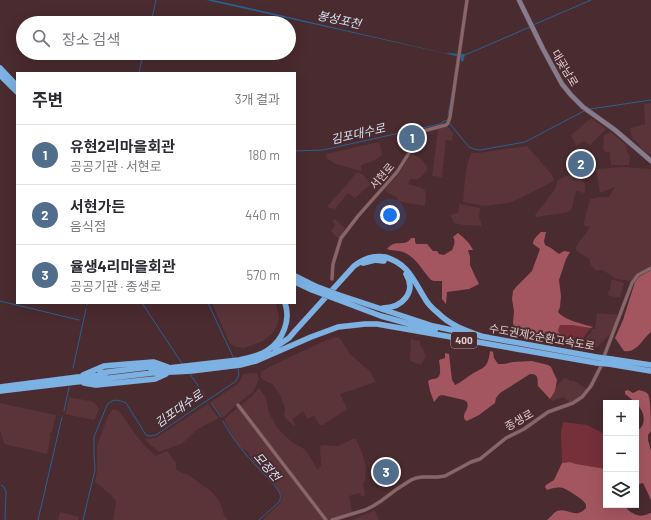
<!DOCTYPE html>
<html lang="ko">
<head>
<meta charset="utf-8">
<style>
  :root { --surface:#fff; --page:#f2f2f3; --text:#2b2b33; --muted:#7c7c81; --line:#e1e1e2; --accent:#506d8c }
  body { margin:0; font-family:Barlow,"Noto Sans KR",sans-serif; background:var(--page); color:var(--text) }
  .controls { position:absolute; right:12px; bottom:12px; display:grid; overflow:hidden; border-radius:0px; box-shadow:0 4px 16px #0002 }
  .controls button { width:36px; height:36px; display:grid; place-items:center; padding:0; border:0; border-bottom:1px solid var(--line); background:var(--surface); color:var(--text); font:20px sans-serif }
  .you { position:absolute; left:390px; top:215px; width:14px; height:14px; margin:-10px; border:3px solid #fff; border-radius:50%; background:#1a73e8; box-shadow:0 0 0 6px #1a73e833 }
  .badge { display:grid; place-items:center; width:26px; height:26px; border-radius:50%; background:var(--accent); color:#fff; font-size:13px; font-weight:700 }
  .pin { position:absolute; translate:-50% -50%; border:2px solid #fff; box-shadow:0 1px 4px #0006 }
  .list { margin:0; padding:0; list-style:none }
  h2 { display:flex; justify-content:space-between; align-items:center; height:52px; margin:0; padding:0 16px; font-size:17px }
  h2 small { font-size:13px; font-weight:400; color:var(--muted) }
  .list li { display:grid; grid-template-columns:26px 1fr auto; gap:12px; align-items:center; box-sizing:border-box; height:60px; padding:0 16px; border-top:1px solid var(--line) }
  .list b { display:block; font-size:15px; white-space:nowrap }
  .list p { margin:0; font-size:13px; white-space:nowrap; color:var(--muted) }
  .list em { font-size:13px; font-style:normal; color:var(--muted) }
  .icon { flex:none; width:22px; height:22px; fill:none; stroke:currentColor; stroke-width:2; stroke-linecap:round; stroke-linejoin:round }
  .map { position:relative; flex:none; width:651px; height:520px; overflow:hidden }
  .search { position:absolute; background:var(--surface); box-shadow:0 4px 16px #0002; left:16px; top:16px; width:280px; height:44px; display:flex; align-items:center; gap:10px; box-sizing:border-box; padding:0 14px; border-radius:22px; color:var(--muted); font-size:15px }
  .panel { position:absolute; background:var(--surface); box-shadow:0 4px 16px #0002; left:16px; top:72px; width:280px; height:232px; border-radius:0px }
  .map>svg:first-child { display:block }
  .built { fill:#5a3438 }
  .green { fill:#75303a }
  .forest { fill:#a35660 }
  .water { fill:#256294 }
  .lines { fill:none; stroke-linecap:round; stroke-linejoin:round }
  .stream { stroke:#256294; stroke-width:1 }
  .street-casing { stroke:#644a4e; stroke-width:4 }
  .secondary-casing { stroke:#644a4e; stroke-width:5.5 }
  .highway-casing { stroke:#644a4e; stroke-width:6 }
  .street { stroke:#8a6669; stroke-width:3 }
  .secondary { stroke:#867c8e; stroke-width:4.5 }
  .highway { stroke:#7bb1e3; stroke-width:5.5 }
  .highway-bridge-casing { stroke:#644a4e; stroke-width:6; stroke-linecap:butt }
  .highway-bridge { stroke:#7bb1e3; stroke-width:5.5 }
  .labels { text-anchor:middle; stroke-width:4; stroke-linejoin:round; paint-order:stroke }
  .shield { fill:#4a2b2f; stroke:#b39c9e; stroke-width:1 }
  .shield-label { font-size:10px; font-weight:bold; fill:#e0cccd }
  .street-label { font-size:11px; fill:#e0cccd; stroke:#4a2b2f }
  .water-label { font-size:12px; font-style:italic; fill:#d2e1f0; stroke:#4a2b2f }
</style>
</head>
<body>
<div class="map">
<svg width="651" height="520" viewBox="0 0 651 520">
  <rect width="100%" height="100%" fill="#4a2b2f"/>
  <!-- built -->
  <path class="built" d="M 651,103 L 651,156 L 642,149 L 638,143 L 632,138 L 630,128 L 645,124 L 644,104 Z
    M 591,118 L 606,129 L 590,145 L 583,141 L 576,146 L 571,135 Z
    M 447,126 L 449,128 L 453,133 L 452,141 L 446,140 L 442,177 L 432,176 L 438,129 Z
    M 608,133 L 612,133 L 614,135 L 626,145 L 627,152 L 630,155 L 629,165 L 611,165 L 610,152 L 605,152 L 603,149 L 604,135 Z
    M 379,142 L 382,153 L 382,155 L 375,160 L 362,165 L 361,166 L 361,171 L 336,164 L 327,159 L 326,154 Z
    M 527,146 L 552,175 L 554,179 L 552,182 L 521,198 L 508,203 L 485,206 L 463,202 L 464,188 L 467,165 L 471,153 L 478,153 Z
    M 412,153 L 421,159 L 427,166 L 427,170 L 422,176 L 418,179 L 410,179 L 408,184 L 422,188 L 425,191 L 426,196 L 425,206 L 396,201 L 398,198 L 387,192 L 385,189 L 397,176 Z
    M 623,167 L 651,169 L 651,267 L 639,273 L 631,281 L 616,279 L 603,270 L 595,270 L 591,265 L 589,259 L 577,251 L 575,248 L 590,227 L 583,225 L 590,199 L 600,197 L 609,197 L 615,187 L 600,193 L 596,169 Z
    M 357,172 L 363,175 L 371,184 L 355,198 L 348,193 L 335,209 L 327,207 Z
    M 574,172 L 575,176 L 585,183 L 585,192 L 584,193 L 576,191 L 572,208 L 569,211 L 564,213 L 536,217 L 535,215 L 555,189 L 558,180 Z
    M 459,204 L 480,208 L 479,218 L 481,222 L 481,226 L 464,225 L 454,223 L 450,215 L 458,213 Z
    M 335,219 L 345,228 L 340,239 L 335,236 L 331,231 L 335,226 L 333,221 Z
    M 612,279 L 624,283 L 620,298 L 607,295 L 609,290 L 610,290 L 611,281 Z
    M 212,303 L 276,303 L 279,317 L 277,326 L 272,334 L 263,341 L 244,348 L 236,347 L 230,344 Z
    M 597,313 L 620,315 L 614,330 L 597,347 L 583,345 L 585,339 L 591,332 L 592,329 L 595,329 Z
    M 338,337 L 341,340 L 350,354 L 371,372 L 375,382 L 364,386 L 340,394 L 347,409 L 323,425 L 320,425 L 319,424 L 314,416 L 307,419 L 303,411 L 293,419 L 295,425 L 294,426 L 285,418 L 284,414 L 285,408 L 279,393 L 272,384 L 263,380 L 261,377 L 261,372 L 269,367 L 322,342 L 333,338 Z
    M 411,339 L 420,341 L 420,344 L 426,356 L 421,365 L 410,361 Z
    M 257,373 L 259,379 L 253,392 L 237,404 L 223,418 L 211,402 L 239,383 L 243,374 Z
    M 564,378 L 571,381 L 573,380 L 588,390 L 575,401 L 570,403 L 564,397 L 552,401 L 550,399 L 555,388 Z
    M 259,388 L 266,398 L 269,413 L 276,426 L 282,433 L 292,442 L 304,449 L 307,452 L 318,470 L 321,465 L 320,446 L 324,445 L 338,446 L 353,439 L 356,439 L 362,452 L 366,467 L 365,481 L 363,483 L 365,495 L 361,497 L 360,493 L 349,496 L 352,512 L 328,520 L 264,520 L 263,519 L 280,503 L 282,497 L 281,494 L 276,486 L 251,459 L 248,452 L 240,447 L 237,443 L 231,434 L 224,419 L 252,396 Z
    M 69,397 L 94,402 L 99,409 L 95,419 L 94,420 L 65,414 Z
    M 0,403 L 56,415 L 52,432 L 50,433 L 50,435 L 51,437 L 47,454 L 4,444 L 0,430 Z
    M 208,404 L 219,418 L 196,430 L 186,440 L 181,444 L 159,452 L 155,448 L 150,445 L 145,439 L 157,437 Z
    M 114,409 L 119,411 L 136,435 L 144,445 L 156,456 L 167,451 L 176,463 L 176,470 L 190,476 L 211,491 L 220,502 L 224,515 L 228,520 L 113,520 L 116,501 L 111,495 L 95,482 L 97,470 L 97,447 L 99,440 L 108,416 L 112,410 Z
    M 375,510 L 379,520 L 352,520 Z
    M 60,512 L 79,517 L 78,520 L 58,520 Z"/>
  <!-- green -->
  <path class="green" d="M 560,325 L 571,325 L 591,328 C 585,334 582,342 576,348 L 575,345 L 560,334 L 558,331 Z
    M 563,422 L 587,425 L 606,435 L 606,469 L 576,464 L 570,462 L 562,463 L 561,432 Z"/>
  <!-- forest -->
  <path class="forest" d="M 541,232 L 546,232 L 544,241 L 545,245 L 551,248 L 559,254 L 564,251 L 570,252 L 566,259 L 559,280 L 561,296 L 560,307 L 558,312 C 564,320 583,324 593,327 L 591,328 L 571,325 L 560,325 L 558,331 L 560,334 L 575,345 L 576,348 L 561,339 L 542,334 L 530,336 L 520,332 L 514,326 L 513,323 L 514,311 L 512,299 L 513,291 L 516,287 L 532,271 L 540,249 L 533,244 C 533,239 537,236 541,232 Z
    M 458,233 C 464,238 470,243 473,250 L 468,250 L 470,257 L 470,265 L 475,276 L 479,284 L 469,289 L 447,292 L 446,304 L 442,299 L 442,281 L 434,281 L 431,280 C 422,270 416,257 403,252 C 398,250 391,251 387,249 C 396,238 405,248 411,238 L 415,238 L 415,241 L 416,244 L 427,244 L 433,251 L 437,251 L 439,254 L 444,255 L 452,250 C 454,246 456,241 453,237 Z
    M 651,270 L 651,332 C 642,339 638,353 624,351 L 615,338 L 623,320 L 635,282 L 639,277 Z
    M 490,351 L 493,352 L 494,358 L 498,364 L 504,364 L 513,362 L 532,361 L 548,365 L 551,367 L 557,380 L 555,391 L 550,399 L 538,386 C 537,380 540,374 530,374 L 500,393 L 496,398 L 495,403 L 479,415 L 467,421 L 465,420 C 461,413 470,410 467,402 L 464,400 L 442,395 L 439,396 L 434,402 L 430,391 L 428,381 L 432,379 C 443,380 440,368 439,360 L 445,358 L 445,353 L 449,354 L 452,380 L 454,383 L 455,385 C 460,383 464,379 469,376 C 482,367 488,370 490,351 Z
    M 628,390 L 633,393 L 639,390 C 642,391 645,391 648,394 C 651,400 651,422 651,431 L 648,435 L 648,440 L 651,451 L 651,500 L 643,483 L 636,485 L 636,431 C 640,429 641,428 643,424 C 647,410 634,401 625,394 L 625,391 Z
    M 570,462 L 576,464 L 606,469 L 606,505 C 612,505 614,509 619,505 L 624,505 C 628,511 637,518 645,515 C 647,515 649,513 651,513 L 651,520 L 547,520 C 551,517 553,513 557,511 C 568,507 575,520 586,508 C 586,507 586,506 586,505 C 585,500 568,490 563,488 C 557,487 552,488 547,490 L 545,487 L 546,485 L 554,480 L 562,463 Z"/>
  <!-- water -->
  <path class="water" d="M 206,0 L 213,0 L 241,6 L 444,53 L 465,54 L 463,62 L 461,61 L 461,57 Z"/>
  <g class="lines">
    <!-- stream -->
    <path class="stream" d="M 151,23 L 156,0
      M 533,25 L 591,0
      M 465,55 L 530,27
      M 139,73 L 143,53
      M 590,109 L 651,100
      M 448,115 L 452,94
      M 450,124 L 469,147 L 474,149 L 480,150 L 525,142 L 584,111
      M 295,151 L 323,150 L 440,124 L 446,120 L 447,121
      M 0,301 L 79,320
      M 142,303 L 183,365
      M 208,303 L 234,359
      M 87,305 L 87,303
      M 73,368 L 86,309
      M 190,374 L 205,396
      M 211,403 L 221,417
      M 64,411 L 69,387
      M 223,421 C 232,439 245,454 259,469 C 265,476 273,482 278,490 C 281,494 281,498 279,502 L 259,520
      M 1,485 L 4,487 L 6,492 L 5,520
      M 38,520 L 62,417
      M 83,520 L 95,470 L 94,455 L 94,437 L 107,405 C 112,399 118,399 126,403 L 146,435 L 150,436 L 156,435 L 236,381 L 239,375 L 238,368"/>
    <defs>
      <path id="street" d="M 332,279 L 333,264 L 341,238 L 345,233 L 358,216 L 397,172 L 423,131 L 446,125 L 448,123 L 450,117 L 467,0
        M 603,359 L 632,283 L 638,275 L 651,268
        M 238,405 L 326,520
        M 332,520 L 365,510 L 373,506 L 381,501 L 397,489 L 411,480 L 416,478 L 422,477 L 438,477 L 445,476 L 471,462 L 480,459 L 506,438 L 524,429 L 548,412 L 573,403 L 582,397 L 591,386 L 602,364"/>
      <path id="secondary" d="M 519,0 L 543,49 L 562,84 L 571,95 L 583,107 L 615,130 L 651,161"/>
      <path id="highway" d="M 0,68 L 17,86
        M 0,75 L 17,92
        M 363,263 L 375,260 L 384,261
        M 295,276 L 315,286
        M 295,282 L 312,290
        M 339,295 L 433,326 L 466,333
        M 336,299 L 381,316 L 435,331
        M 383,308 C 402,308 417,292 406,274
        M 480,336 L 596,357
        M 460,339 L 597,363
        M 274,348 L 289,338 L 295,331 L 354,266 C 363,259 373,255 385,257 C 407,263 413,279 424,297 C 427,303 433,309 438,313 C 451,326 467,331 484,337
        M 611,359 L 651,365
        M 609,364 L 651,371
        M 151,370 L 239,360 C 249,358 260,356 268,350 C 283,340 291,320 285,303
        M 100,373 L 149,367 L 156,367
        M 83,375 L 104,366 L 128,364 L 154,362 L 168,367
        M 84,383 L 96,385 L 155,379 L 166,374
        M 0,387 L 78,377 L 105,375
        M 0,391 L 152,373 L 191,371 L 240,365 L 256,361 L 311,337 L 338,327 L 365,324 L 377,324 L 463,339"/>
    </defs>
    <!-- street casing -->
    <use href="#street" class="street-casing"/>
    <!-- secondary casing -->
    <use href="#secondary" class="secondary-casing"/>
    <!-- highway casing -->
    <use href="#highway" class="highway-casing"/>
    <!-- street -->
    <use href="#street" class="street"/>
    <!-- secondary -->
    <use href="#secondary" class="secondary"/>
    <!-- highway -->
    <use href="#highway" class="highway"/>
    <defs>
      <path id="highway-bridge" d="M 315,286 L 339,295
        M 312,290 L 336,299
        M 596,357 L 611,359
        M 597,363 L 609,364"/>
    </defs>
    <!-- highway-bridge casing -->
    <use href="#highway-bridge" class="highway-bridge-casing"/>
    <!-- highway-bridge -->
    <use href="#highway-bridge" class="highway-bridge"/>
  </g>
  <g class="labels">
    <!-- shield labels -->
    <rect class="shield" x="451" y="332" width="26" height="16" rx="3"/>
    <g class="shield-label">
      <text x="464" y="344">400</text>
    </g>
    <!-- street labels -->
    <g class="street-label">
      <text transform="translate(565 68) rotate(59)" y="4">대곶남로</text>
      <text transform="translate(382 176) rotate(-49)" y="4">서현로</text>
      <text transform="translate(542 337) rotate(10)" y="4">수도권제2순환고속도로</text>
      <text transform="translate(519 420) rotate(-30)" y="4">종생로</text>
    </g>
    <!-- water labels -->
    <g class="water-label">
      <text transform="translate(339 20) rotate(12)" y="4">봉성포천</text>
      <text transform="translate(358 134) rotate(-13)" y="4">김포대수로</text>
      <text transform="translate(179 409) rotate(-35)" y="4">김포대수로</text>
      <text transform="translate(267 467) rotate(49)" y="4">모정천</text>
    </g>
  </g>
</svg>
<div class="controls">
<button>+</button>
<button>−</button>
<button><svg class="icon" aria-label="layers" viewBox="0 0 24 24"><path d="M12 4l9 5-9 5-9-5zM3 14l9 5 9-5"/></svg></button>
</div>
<div class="you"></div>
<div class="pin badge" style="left:412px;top:138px">1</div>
<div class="pin badge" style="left:581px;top:164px">2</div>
<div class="pin badge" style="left:386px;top:472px">3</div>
<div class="search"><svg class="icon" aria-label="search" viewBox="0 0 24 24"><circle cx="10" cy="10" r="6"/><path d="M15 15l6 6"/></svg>장소 검색</div>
<section class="panel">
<h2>주변<small>3개 결과</small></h2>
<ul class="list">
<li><span class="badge">1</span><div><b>유현2리마을회관</b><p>공공기관 · 서현로</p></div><em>180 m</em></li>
<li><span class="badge">2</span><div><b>서현가든</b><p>음식점</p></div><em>440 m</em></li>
<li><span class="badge">3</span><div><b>율생4리마을회관</b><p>공공기관 · 종생로</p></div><em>570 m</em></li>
</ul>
</section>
</div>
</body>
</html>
